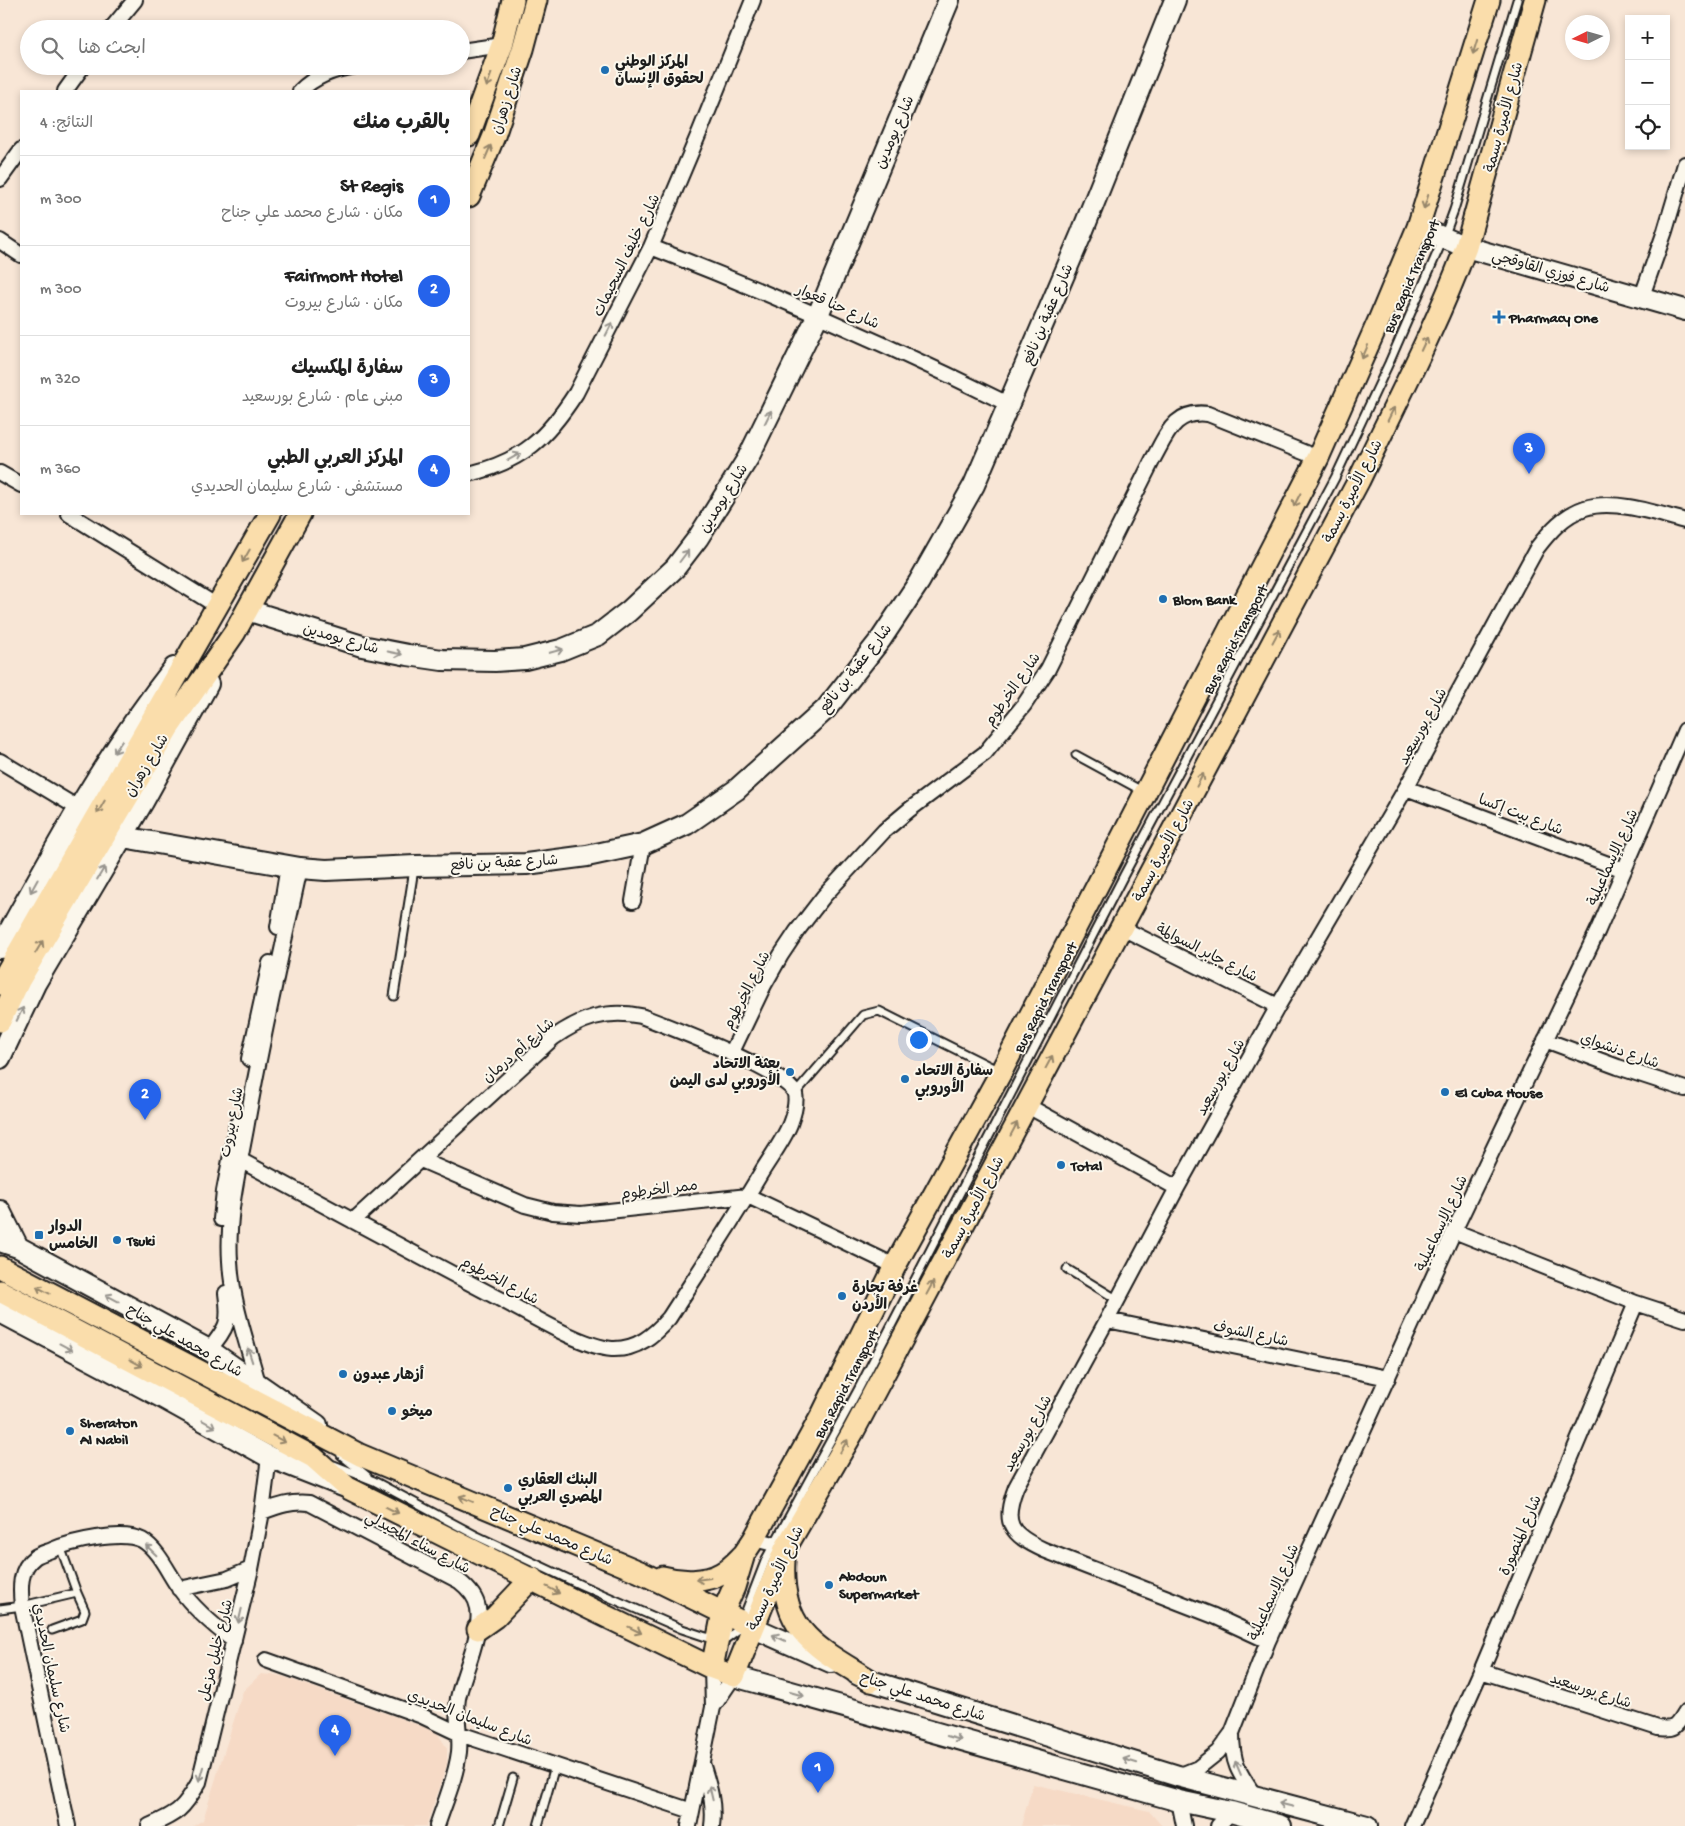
<!DOCTYPE html>
<html lang="ar">
<head>
<meta charset="utf-8">
<style>
  :root { --surface:#fff; --page:#f6f6f6; --text:#222; --muted:#767676; --line:#e0e0e0; --accent:#2563eb }
  body { margin:0; font-family:"Gochi Hand","Playpen Sans Arabic",sans-serif; background:var(--page); color:var(--text); direction:rtl }
  .controls { position:absolute; right:15px; top:15px; display:grid; overflow:hidden; border-radius:0px; box-shadow:0 2px 8px #0003 }
  .controls button { width:45px; height:45px; display:grid; place-items:center; padding:0; border:0; border-bottom:1px solid var(--line); background:var(--surface); color:var(--text); font:25px sans-serif }
  .compass { position:absolute; left:1565px; top:15px; width:45px; height:45px; border-radius:50%; background:var(--surface); box-shadow:0 2px 8px #0003; rotate:265deg }
  .you { position:absolute; left:918px; top:1039px; width:18px; height:18px; margin:-12px; border:4px solid #fff; border-radius:50%; background:#1a73e8; box-shadow:0 0 0 8px #1a73e833 }
  .badge { display:grid; place-items:center; width:32px; height:32px; border-radius:50%; background:var(--accent); color:#fff; font-size:16px; font-weight:700 }
  .pin { position:absolute; translate:-50% -41px; filter:drop-shadow(0 1px 2px #0008) }
  .pin::after { content:''; position:absolute; top:26px; width:18px; height:15px; background:inherit; clip-path:polygon(0 0,100% 0,50% 100%) }
  .list { margin:0; padding:0; list-style:none }
  h2 { display:flex; justify-content:space-between; align-items:center; height:65px; margin:0; padding:0 20px; font-size:21px }
  h2 small { font-size:16px; font-weight:400; color:var(--muted) }
  .list li { display:grid; grid-template-columns:32px 1fr auto; gap:15px; align-items:center; box-sizing:border-box; height:90px; padding:0 20px; border-top:1px solid var(--line) }
  .list b { display:block; font-size:19px; white-space:nowrap }
  .list p { margin:0; font-size:16px; white-space:nowrap; color:var(--muted) }
  .list em { font-size:16px; font-style:normal; color:var(--muted) }
  .icon { flex:none; width:28px; height:28px; fill:none; stroke:currentColor; stroke-width:2; stroke-linecap:round; stroke-linejoin:round }
  .map { position:relative; flex:none; width:1685px; height:1826px; overflow:hidden; direction:ltr }
  .search { position:absolute; background:var(--surface); box-shadow:0 2px 8px #0003; left:20px; top:20px; width:450px; height:55px; display:flex; align-items:center; gap:12px; box-sizing:border-box; padding:0 18px; border-radius:28px; color:var(--muted); font-size:19px }
  .panel { position:absolute; background:var(--surface); box-shadow:0 2px 8px #0003; left:20px; top:90px; width:450px; height:425px; border-radius:0px; direction:rtl }
  .map>svg:first-child { display:block }
  .built { fill:#f6dac6 }
  .lines { fill:none; stroke-linecap:round; stroke-linejoin:round }
  .lane-casing { stroke:#1c1c1c; stroke-width:11 }
  .street-casing { stroke:#1c1c1c; stroke-width:18 }
  .secondary-casing { stroke:#1c1c1c; stroke-width:24 }
  .primary-casing { stroke:#1c1c1c; stroke-width:25 }
  .lane { stroke:#fbf7ec; stroke-width:7 }
  .street { stroke:#fbf7ec; stroke-width:14 }
  .secondary { stroke:#fbf7ec; stroke-width:20 }
  .primary { stroke:#faddab; stroke-width:21 }
  .oneway { stroke:#96866b }
  .oneway2 { stroke:#97948e }
  .poi-dot { fill:#1f6fb2; stroke:#fbf7ec; stroke-width:2 }
  .labels { text-anchor:middle; stroke-width:4; stroke-linejoin:round; paint-order:stroke }
  .poi-label { font-size:15px; font-weight:bold; fill:#1c1c1c; stroke:#fbf7ec; text-anchor:start }
  .street-label { font-size:15px; fill:#1c1c1c; stroke:#fbf7ec }
</style>
</head>
<body>
<div class="map">
<svg width="1685" height="1826" viewBox="0 0 1685 1826">
  <rect width="100%" height="100%" fill="#f8e6d6"/>
  <filter id="ink" filterUnits="userSpaceOnUse"><feTurbulence type="fractalNoise" baseFrequency=".02" numOctaves="2"/><feDisplacementMap in="SourceGraphic" scale="10" xChannelSelector="R" yChannelSelector="G"/><feConvolveMatrix kernelMatrix="1 2 1 2 8 2 1 2 1" color-interpolation-filters="sRGB"/></filter>
  <g filter="url(#ink)">
    <!-- built -->
    <path class="built" d="M 261,1674 L 281,1676 L 424,1727 L 438,1734 L 447,1748 L 447,1764 L 426,1826 L 193,1826 L 203,1820 L 243,1691 Z
      M 1033,1784 L 1149,1811 L 1162,1826 L 1021,1826 Z"/>
    <g class="lines">
      <defs>
        <path id="lane" d="M 1076,755 L 1144,792
          M 394,996 L 414,869
          M 795,1094 L 863,1015 L 879,1011 L 999,1071
          M 1067,1269 L 1118,1300
          M 341,1455 L 367,1476
          M 334,1465 L 374,1481 L 477,1536 L 581,1585 L 682,1629 L 706,1637 L 719,1639 L 727,1638 L 739,1629 L 766,1559 L 858,1390 L 1124,875 L 1335,478 L 1389,363 L 1444,237 L 1454,210 L 1517,0
          M 0,1609 L 22,1606 L 77,1593
          M 52,1630 L 82,1619 L 85,1611 L 77,1593 L 60,1546
          M 499,1826 L 513,1778
          M 538,1826 L 555,1766"/>
        <path id="street" d="M 111,29 L 135,0
          M 461,51 L 502,45
          M 65,91 L 83,66
          M 300,91 C 314,77 335,69 355,66
          M 0,179 L 21,150
          M 0,241 L 21,255
          M 651,247 C 772,294 891,346 1008,404
          M 1642,296 L 1665,231 L 1685,164
          M 0,473 L 21,485
          M 469,474 C 523,461 547,438 576,393 L 651,247 L 700,131 L 753,0
          M 69,514 L 217,606
          M 0,761 L 78,808
          M 1406,788 L 1624,870
          M 633,901 L 643,844
          M 278,927 L 288,866
          M 1122,928 L 1278,1006
          M 1545,1040 L 1618,1067 L 1685,1089
          M 731,1054 L 764,985 L 781,955 L 797,931 L 824,896 L 884,831 L 909,810 L 985,753 L 1024,705 L 1048,669 L 1153,459 C 1167,434 1175,409 1208,414 L 1318,458
          M 249,1059 L 270,963
          M 1026,1105 L 1177,1188
          M 240,1160 C 327,1207 414,1254 502,1300 C 529,1314 582,1347 612,1349 C 637,1350 654,1335 669,1318 C 700,1270 732,1222 761,1173 C 770,1158 783,1141 790,1124 C 793,1116 797,1103 795,1094 C 789,1072 667,1026 641,1016 C 606,1009 581,1018 553,1038 L 353,1221
          M 421,1160 L 525,1205 L 553,1212 L 581,1214 L 748,1196 L 895,1266
          M 221,1219 L 224,1191 L 237,1124
          M 1454,1231 L 1636,1303
          M 1107,1320 L 1388,1378
          M 209,1350 C 228,1326 230,1323 226,1293
          M 258,1383 C 247,1342 232,1303 230,1261 C 227,1216 238,1173 246,1129 C 261,1042 281,955 300,868
          M 262,1512 C 278,1506 291,1501 309,1503 L 459,1581 C 468,1588 476,1596 478,1608 C 482,1637 464,1670 458,1698 C 455,1716 461,1734 459,1752 C 456,1777 445,1802 437,1826
          M 754,1539 L 774,1544 L 785,1549
          M 179,1589 L 227,1579 L 251,1569
          M 1268,1641 L 1214,1616 L 1044,1550 C 1010,1534 1002,1524 1016,1487 L 1107,1320 L 1177,1188 L 1278,1006 L 1406,788 L 1537,548 C 1550,531 1564,515 1585,508 C 1614,499 1656,513 1685,521
          M 266,1660 L 422,1716 L 460,1734 L 692,1811
          M 1481,1671 L 1658,1728 C 1676,1730 1676,1726 1685,1712
          M 713,1707 L 734,1676
          M 1232,1733 C 1232,1764 1239,1773 1256,1798
          M 702,1763 C 709,1785 715,1804 712,1826
          M 1178,1776 L 1198,1768 L 1218,1752 L 1232,1733 L 1268,1641 L 1454,1231 L 1598,930 L 1685,730
          M 1179,1801 L 1184,1826
          M 68,1826 L 22,1606 C 20,1588 19,1569 35,1557 C 39,1554 47,1552 52,1550 C 72,1541 122,1530 142,1540 C 159,1550 168,1573 179,1588 C 194,1609 214,1626 234,1641
          M 149,1826 C 178,1813 183,1810 199,1782 L 251,1569 L 262,1512 L 269,1457
          M 689,1826 L 713,1707 L 712,1668
          M 1218,1826 L 1231,1812
          M 1412,1826 L 1481,1671 L 1636,1303 L 1685,1319"/>
        <path id="secondary" d="M 1418,227 L 1466,247 L 1685,310
          M 247,610 L 362,646 L 408,655 L 442,660 L 495,661 L 525,659 L 561,650 L 598,635 L 629,611 L 675,568 L 698,538 L 748,458 L 818,315 L 949,0
          M 123,837 L 300,868 L 326,870 L 415,866 L 526,864 L 587,856 L 643,844 L 687,824 L 736,790 L 826,709 L 881,639 L 919,582 L 974,485 L 1081,235 L 1175,0
          M 0,948 C 53,852 105,755 174,668
          M 0,1058 L 35,984 L 143,802 L 208,684
          M 0,1211 L 18,1247
          M 0,1241 L 18,1247 L 209,1350 L 317,1425
          M 0,1312 L 161,1397 L 269,1457 L 343,1486
          M 752,1627 L 831,1662
          M 857,1674 L 871,1681 L 1178,1776 L 1367,1826
          M 734,1676 L 1179,1801 L 1231,1812 L 1281,1826"/>
        <path id="primary" d="M 469,135 L 502,45 L 513,0
          M 469,196 L 494,136 L 523,49 L 536,0
          M 0,984 L 270,514
          M 0,1021 L 19,981 L 169,727 L 235,632 L 300,514
          M 0,1267 L 360,1455 L 640,1572 L 752,1627
          M 0,1291 L 313,1457 L 348,1488 L 591,1609 L 712,1668 L 734,1676 L 785,1549 L 853,1432 L 1359,480 C 1396,403 1436,327 1466,247 L 1535,0
          M 784,1561 C 780,1633 818,1648 871,1681
          M 663,1577 C 681,1582 705,1583 722,1573 C 730,1569 737,1561 743,1555
          M 478,1629 L 495,1617 L 532,1578
          M 712,1668 L 723,1612 L 734,1587 L 744,1554 L 754,1539 L 822,1415 L 895,1266 L 1001,1072 L 1318,458 L 1380,318 L 1418,227 L 1489,0"/>
      </defs>
      <!-- lane casing -->
      <use href="#lane" class="lane-casing"/>
      <!-- street casing -->
      <use href="#street" class="street-casing"/>
      <!-- secondary casing -->
      <use href="#secondary" class="secondary-casing"/>
      <!-- primary casing -->
      <use href="#primary" class="primary-casing"/>
      <!-- lane -->
      <use href="#lane" class="lane"/>
      <!-- street -->
      <use href="#street" class="street"/>
      <!-- secondary -->
      <use href="#secondary" class="secondary"/>
      <!-- primary -->
      <use href="#primary" class="primary"/>
    </g>
    <!-- one-way arrows -->
    <defs><path id="oneway-shaft" d="M-6 0H5M1.5-3L5.5 0L1.5 3" fill="none" stroke-width="1.6" stroke-linecap="round" stroke-linejoin="round" transform="scale(1.25)"/></defs>
    <g class="oneway">
      <use href="#oneway-shaft" transform="translate(1475 47) rotate(107)"/>
      <use href="#oneway-shaft" transform="translate(489 80) rotate(110)"/>
      <use href="#oneway-shaft" transform="translate(488 152) rotate(-67)"/>
      <use href="#oneway-shaft" transform="translate(1426 202) rotate(108)"/>
      <use href="#oneway-shaft" transform="translate(1424 344) rotate(-65)"/>
      <use href="#oneway-shaft" transform="translate(1365 352) rotate(114)"/>
      <use href="#oneway-shaft" transform="translate(1391 414) rotate(-64)"/>
      <use href="#oneway-shaft" transform="translate(1297 500) rotate(117)"/>
      <use href="#oneway-shaft" transform="translate(246 556) rotate(120)"/>
      <use href="#oneway-shaft" transform="translate(1276 636) rotate(-62)"/>
      <use href="#oneway-shaft" transform="translate(1200 780) rotate(-62)"/>
      <use href="#oneway-shaft" transform="translate(101 807) rotate(120)"/>
      <use href="#oneway-shaft" transform="translate(39 947) rotate(-59)"/>
      <use href="#oneway-shaft" transform="translate(1049 1062) rotate(-62)"/>
      <use href="#oneway-shaft" transform="translate(1014 1129) rotate(-62)"/>
      <use href="#oneway-shaft" transform="translate(930 1288) rotate(-62)"/>
      <use href="#oneway-shaft" transform="translate(43 1290) rotate(-152)"/>
      <use href="#oneway-shaft" transform="translate(136 1363) rotate(28)"/>
      <use href="#oneway-shaft" transform="translate(279 1439) rotate(28)"/>
      <use href="#oneway-shaft" transform="translate(844 1446) rotate(-60)"/>
      <use href="#oneway-shaft" transform="translate(466 1499) rotate(-157)"/>
      <use href="#oneway-shaft" transform="translate(392 1510) rotate(26)"/>
      <use href="#oneway-shaft" transform="translate(703 1579) rotate(172)"/>
      <use href="#oneway-shaft" transform="translate(553 1590) rotate(28)"/>
      <use href="#oneway-shaft" transform="translate(635 1630) rotate(26)"/>
    </g>
    <g class="oneway2">
      <use href="#oneway-shaft" transform="translate(609 329) rotate(-63)"/>
      <use href="#oneway-shaft" transform="translate(768 417) rotate(-64)"/>
      <use href="#oneway-shaft" transform="translate(514 457) rotate(-29)"/>
      <use href="#oneway-shaft" transform="translate(684 556) rotate(-53)"/>
      <use href="#oneway-shaft" transform="translate(556 651) rotate(-15)"/>
      <use href="#oneway-shaft" transform="translate(395 653) rotate(12)"/>
      <use href="#oneway-shaft" transform="translate(118 747) rotate(124)"/>
      <use href="#oneway-shaft" transform="translate(101 873) rotate(-59)"/>
      <use href="#oneway-shaft" transform="translate(34 886) rotate(119)"/>
      <use href="#oneway-shaft" transform="translate(20 1014) rotate(-64)"/>
      <use href="#oneway-shaft" transform="translate(112 1298) rotate(-152)"/>
      <use href="#oneway-shaft" transform="translate(66 1347) rotate(28)"/>
      <use href="#oneway-shaft" transform="translate(250 1355) rotate(-108)"/>
      <use href="#oneway-shaft" transform="translate(209 1424) rotate(29)"/>
      <use href="#oneway-shaft" transform="translate(151 1550) rotate(-136)"/>
      <use href="#oneway-shaft" transform="translate(240 1616) rotate(103)"/>
      <use href="#oneway-shaft" transform="translate(779 1638) rotate(-155)"/>
      <use href="#oneway-shaft" transform="translate(797 1694) rotate(16)"/>
      <use href="#oneway-shaft" transform="translate(954 1738) rotate(16)"/>
      <use href="#oneway-shaft" transform="translate(1130 1761) rotate(-163)"/>
      <use href="#oneway-shaft" transform="translate(1238 1768) rotate(-113)"/>
      <use href="#oneway-shaft" transform="translate(201 1774) rotate(106)"/>
      <use href="#oneway-shaft" transform="translate(711 1793) rotate(-103)"/>
      <use href="#oneway-shaft" transform="translate(1286 1805) rotate(-166)"/>
    </g>
  </g>
  <!-- markers -->
  <g class="poi-dot">
    <circle cx="605" cy="70" r="5"/>
    <path d="M1496.5 309.5h5v5h5v5h-5v5h-5v-5h-5v-5h5z"/>
    <circle cx="1163" cy="599" r="5"/>
    <circle cx="790" cy="1072" r="5"/>
    <circle cx="905" cy="1079" r="5"/>
    <circle cx="1445" cy="1092" r="5"/>
    <circle cx="1061" cy="1165" r="5"/>
    <rect x="34" y="1230" width="10" height="10" rx="2.5"/>
    <circle cx="117" cy="1240" r="5"/>
    <circle cx="842" cy="1296" r="5"/>
    <circle cx="343" cy="1374" r="5"/>
    <circle cx="392" cy="1411" r="5"/>
    <circle cx="70" cy="1431" r="5"/>
    <circle cx="508" cy="1488" r="5"/>
    <circle cx="829" cy="1585" r="5"/>
  </g>
  <g class="labels">
    <!-- poi labels -->
    <g class="poi-label">
      <text x="615" y="66">المركز الوطني<tspan x="615" dy="17">لحقوق الإنسان</tspan></text>
      <text x="1509" y="322">Pharmacy One</text>
      <text x="1173" y="604">Blom Bank</text>
      <text x="780" y="1068" text-anchor="end">بعثة الاتحاد<tspan x="780" dy="17">الأوروبي لدى اليمن</tspan></text>
      <text x="915" y="1075">سفارة الاتحاد<tspan x="915" dy="17">الأوروبي</tspan></text>
      <text x="1455" y="1097">El Cuba House</text>
      <text x="1071" y="1170">Total</text>
      <text x="49" y="1231">الدوار<tspan x="49" dy="17">الخامس</tspan></text>
      <text x="127" y="1245">Tsuki</text>
      <text x="852" y="1292">غرفة تجارة<tspan x="852" dy="17">الأردن</tspan></text>
      <text x="353" y="1379">أزهار عبدون</text>
      <text x="402" y="1416">ميخو</text>
      <text x="80" y="1427">Sheraton<tspan x="80" dy="17">Al Nabil</tspan></text>
      <text x="518" y="1484">البنك العقاري<tspan x="518" dy="17">المصري العربي</tspan></text>
      <text x="839" y="1581">Abdoun<tspan x="839" dy="17">Supermarket</tspan></text>
    </g>
    <!-- street labels -->
    <g class="street-label">
      <text transform="translate(506 100) rotate(-72)" y="5">شارع زهران</text>
      <text transform="translate(1503 117) rotate(-75)" y="5">شارع الأميرة بسمة</text>
      <text transform="translate(894 132) rotate(-67)" y="5">شارع بومدين</text>
      <text transform="translate(626 255) rotate(-64)" y="5">شارع خليف السحيمات</text>
      <text transform="translate(1551 271) rotate(16)" y="5">شارع فوزي القاوقجي</text>
      <text transform="translate(1411 276) rotate(-67)" y="5">Bus Rapid Transport</text>
      <text transform="translate(838 306) rotate(24)" y="5">شارع حنا قعوار</text>
      <text transform="translate(1047 314) rotate(-67)" y="5">شارع عقبة بن نافع</text>
      <text transform="translate(1352 491) rotate(-63)" y="5">شارع الأميرة بسمة</text>
      <text transform="translate(723 498) rotate(-58)" y="5">شارع بومدين</text>
      <text transform="translate(341 638) rotate(16)" y="5">شارع بومدين</text>
      <text transform="translate(1235 639) rotate(-62)" y="5">Bus Rapid Transport</text>
      <text transform="translate(855 668) rotate(-52)" y="5">شارع عقبة بن نافع</text>
      <text transform="translate(1012 689) rotate(-55)" y="5">شارع الخرطوم</text>
      <text transform="translate(1422 726) rotate(-61)" y="5">شارع بورسعيد</text>
      <text transform="translate(146 765) rotate(-59)" y="5">شارع زهران</text>
      <text transform="translate(1521 814) rotate(21)" y="5">شارع بيت إكسا</text>
      <text transform="translate(1163 850) rotate(-62)" y="5">شارع الأميرة بسمة</text>
      <text transform="translate(1612 857) rotate(-66)" y="5">شارع الإسماعيلية</text>
      <text transform="translate(504 862) rotate(-3)" y="5">شارع عقبة بن نافع</text>
      <text transform="translate(1207 952) rotate(27)" y="5">شارع جابر السوالمة</text>
      <text transform="translate(746 990) rotate(-63)" y="5">شارع الخرطوم</text>
      <text transform="translate(1045 997) rotate(-63)" y="5">Bus Rapid Transport</text>
      <text transform="translate(518 1050) rotate(-41)" y="5">شارع أم درمان</text>
      <text transform="translate(1620 1050) rotate(19)" y="5">شارع دنشواي</text>
      <text transform="translate(1220 1077) rotate(-61)" y="5">شارع بورسعيد</text>
      <text transform="translate(231 1122) rotate(-79)" y="5">شارع بيروت</text>
      <text transform="translate(659 1189) rotate(-7)" y="5">ممر الخرطوم</text>
      <text transform="translate(973 1207) rotate(-62)" y="5">شارع الأميرة بسمة</text>
      <text transform="translate(1441 1223) rotate(-65)" y="5">شارع الإسماعيلية</text>
      <text transform="translate(500 1280) rotate(28)" y="5">شارع الخرطوم</text>
      <text transform="translate(1251 1333) rotate(12)" y="5">شارع الشوف</text>
      <text transform="translate(185 1340) rotate(30)" y="5">شارع محمد علي جناح</text>
      <text transform="translate(846 1383) rotate(-62)" y="5">Bus Rapid Transport</text>
      <text transform="translate(1027 1433) rotate(-61)" y="5">شارع بورسعيد</text>
      <text transform="translate(552 1535) rotate(23)" y="5">شارع محمد علي جناح</text>
      <text transform="translate(1520 1535) rotate(-67)" y="5">شارع المنصورة</text>
      <text transform="translate(418 1542) rotate(28)" y="5">شارع سناء المحيدلي</text>
      <text transform="translate(775 1578) rotate(-65)" y="5">شارع الأميرة بسمة</text>
      <text transform="translate(1273 1592) rotate(-66)" y="5">شارع الإسماعيلية</text>
      <text transform="translate(215 1650) rotate(-76)" y="5">شارع خليل مزعل</text>
      <text transform="translate(52 1668) rotate(78)" y="5">شارع سليمان الحديدي</text>
      <text transform="translate(1591 1690) rotate(18)" y="5">شارع بورسعيد</text>
      <text transform="translate(923 1696) rotate(18)" y="5">شارع محمد علي جناح</text>
      <text transform="translate(470 1717) rotate(21)" y="5">شارع سليمان الحديدي</text>
    </g>
  </g>
</svg>
<div class="controls">
<button>+</button>
<button>−</button>
<button><svg class="icon" aria-label="locate" viewBox="0 0 24 24"><circle cx="12" cy="12" r="6"/><path d="M12 2v4M12 18v4M2 12h4M18 12h4"/></svg></button>
</div>
<svg class="compass" viewBox="-18 -18 36 36"><path d="M0-13l5 13h-10z" fill="#e53935"/><path d="M0 13l5-13h-10z" fill="#767676"/></svg>
<div class="you"></div>
<div class="pin badge" style="left:818px;top:1793px">1</div>
<div class="pin badge" style="left:145px;top:1120px">2</div>
<div class="pin badge" style="left:1529px;top:474px">3</div>
<div class="pin badge" style="left:335px;top:1756px">4</div>
<div class="search"><svg class="icon" aria-label="search" viewBox="0 0 24 24"><circle cx="10" cy="10" r="6"/><path d="M15 15l6 6"/></svg>ابحث هنا</div>
<section class="panel">
<h2>بالقرب منك<small>النتائج: 4</small></h2>
<ul class="list">
<li><span class="badge">1</span><div><b>St Regis</b><p>مكان · شارع محمد علي جناح</p></div><em>300 m</em></li>
<li><span class="badge">2</span><div><b>Fairmont Hotel</b><p>مكان · شارع بيروت</p></div><em>300 m</em></li>
<li><span class="badge">3</span><div><b>سفارة المكسيك</b><p>مبنى عام · شارع بورسعيد</p></div><em>320 m</em></li>
<li><span class="badge">4</span><div><b>المركز العربي الطبي</b><p>مستشفى · شارع سليمان الحديدي</p></div><em>360 m</em></li>
</ul>
</section>
</div>
</body>
</html>
